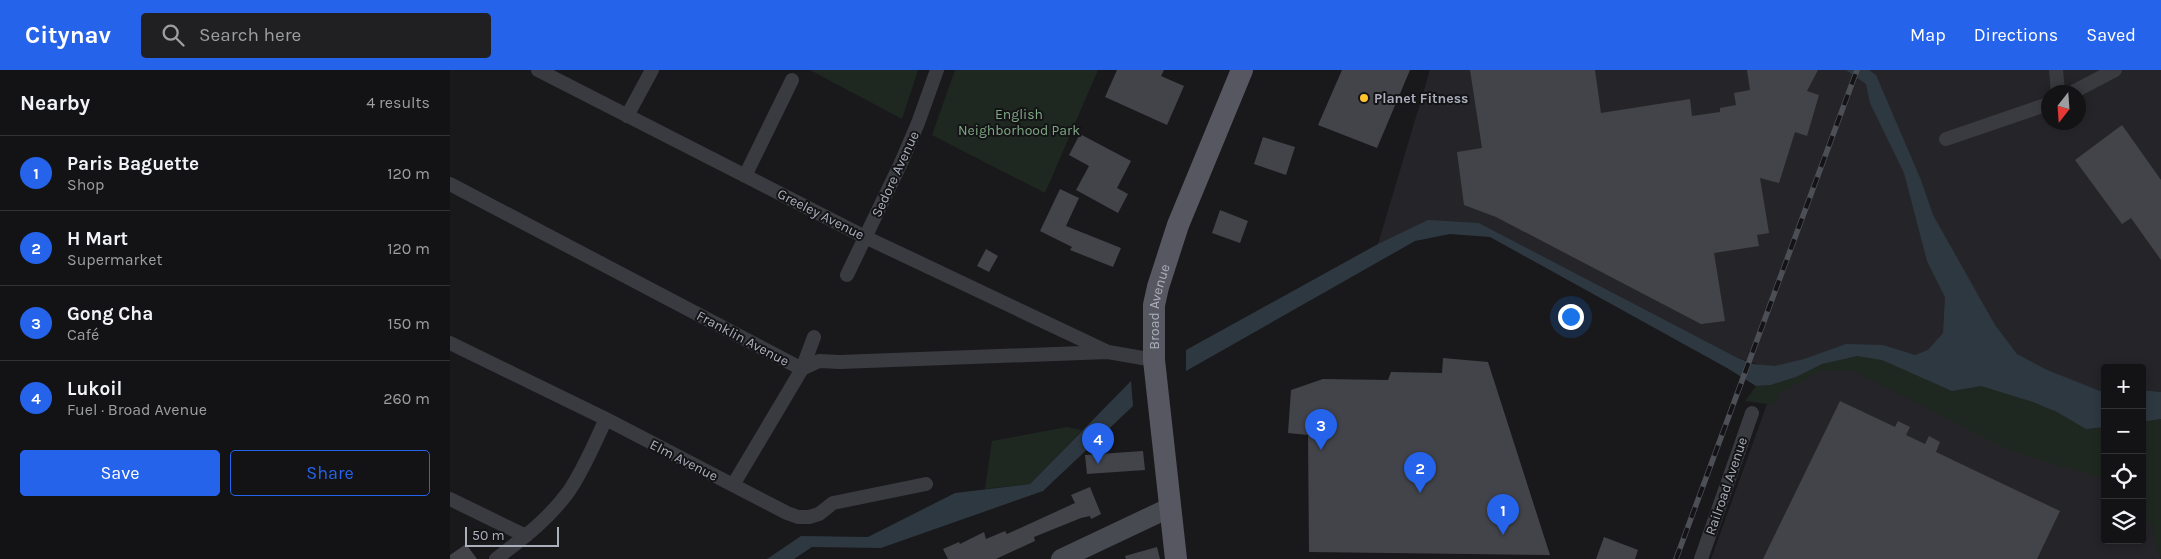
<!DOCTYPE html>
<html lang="en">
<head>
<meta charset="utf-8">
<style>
  :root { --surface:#131315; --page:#202022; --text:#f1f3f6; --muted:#9d9ea0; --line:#323234; --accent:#2563eb }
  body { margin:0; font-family:Karla,sans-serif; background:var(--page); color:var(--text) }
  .controls { position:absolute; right:15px; bottom:15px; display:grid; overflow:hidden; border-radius:5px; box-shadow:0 2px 8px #0003 }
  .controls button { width:45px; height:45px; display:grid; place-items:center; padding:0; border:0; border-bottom:1px solid var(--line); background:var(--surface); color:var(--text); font:25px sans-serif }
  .compass { position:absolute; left:1591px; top:15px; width:45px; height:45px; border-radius:50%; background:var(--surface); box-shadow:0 2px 8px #0003; rotate:197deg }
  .scale { position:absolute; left:15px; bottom:12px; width:94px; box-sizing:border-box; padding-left:5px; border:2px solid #abafbc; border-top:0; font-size:14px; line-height:18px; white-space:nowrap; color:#abafbc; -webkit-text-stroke:4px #141417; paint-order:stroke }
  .you { position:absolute; left:1120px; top:246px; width:18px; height:18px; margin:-12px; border:4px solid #fff; border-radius:50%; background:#1a73e8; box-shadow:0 0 0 8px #1a73e833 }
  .badge { display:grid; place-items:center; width:32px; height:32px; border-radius:50%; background:var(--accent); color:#fff; font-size:16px; font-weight:700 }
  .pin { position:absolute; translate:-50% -41px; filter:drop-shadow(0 1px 2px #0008) }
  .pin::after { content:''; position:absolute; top:26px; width:18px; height:15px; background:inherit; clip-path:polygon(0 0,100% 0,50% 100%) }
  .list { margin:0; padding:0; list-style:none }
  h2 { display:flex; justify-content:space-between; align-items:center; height:65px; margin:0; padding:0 20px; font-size:21px }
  h2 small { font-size:16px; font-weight:400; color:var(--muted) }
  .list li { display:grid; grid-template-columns:32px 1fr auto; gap:15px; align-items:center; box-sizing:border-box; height:75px; padding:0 20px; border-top:1px solid var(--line) }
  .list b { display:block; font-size:19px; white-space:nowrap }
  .list p { margin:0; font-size:16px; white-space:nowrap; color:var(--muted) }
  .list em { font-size:16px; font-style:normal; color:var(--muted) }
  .actions { display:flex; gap:10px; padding:15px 20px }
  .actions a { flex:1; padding:11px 0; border:1px solid var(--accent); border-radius:5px; text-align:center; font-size:18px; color:var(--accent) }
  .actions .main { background:var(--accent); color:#fff }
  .icon { flex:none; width:28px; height:28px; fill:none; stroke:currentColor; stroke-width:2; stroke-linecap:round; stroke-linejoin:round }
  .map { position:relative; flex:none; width:1711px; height:489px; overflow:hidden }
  header { display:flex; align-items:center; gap:30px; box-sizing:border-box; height:70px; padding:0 25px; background:var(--accent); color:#fff }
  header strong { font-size:24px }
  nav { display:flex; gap:28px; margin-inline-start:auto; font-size:18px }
  .search { width:350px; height:45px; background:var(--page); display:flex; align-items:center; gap:12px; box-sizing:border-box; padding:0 18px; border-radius:5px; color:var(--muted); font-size:19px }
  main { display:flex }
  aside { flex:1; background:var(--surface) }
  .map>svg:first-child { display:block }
  .built { fill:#252529; fill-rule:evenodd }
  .green { fill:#1f2820 }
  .water { fill:#2e3841 }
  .building { fill:#434449 }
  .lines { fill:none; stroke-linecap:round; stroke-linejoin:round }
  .street { stroke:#3a3b41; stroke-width:14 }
  .secondary { stroke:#484a51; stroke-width:20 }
  .primary { stroke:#565760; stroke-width:22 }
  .rail-casing { stroke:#4d4f56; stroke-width:5.5 }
  .rail { stroke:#141417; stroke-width:4; stroke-dasharray:11; stroke-linecap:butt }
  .poi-dot { fill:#ffc32e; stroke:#141417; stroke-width:2 }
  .labels { text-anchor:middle; stroke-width:4; stroke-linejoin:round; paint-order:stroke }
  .poi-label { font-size:14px; font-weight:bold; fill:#abafbc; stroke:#141417; text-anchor:start }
  .park-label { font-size:14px; fill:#80a985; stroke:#141417 }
  .street-label { font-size:14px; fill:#abafbc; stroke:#141417 }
</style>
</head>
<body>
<header>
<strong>Citynav</strong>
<div class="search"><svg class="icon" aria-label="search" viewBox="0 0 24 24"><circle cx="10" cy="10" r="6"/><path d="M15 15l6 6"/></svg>Search here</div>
<nav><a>Map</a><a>Directions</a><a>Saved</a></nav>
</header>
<main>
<aside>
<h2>Nearby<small>4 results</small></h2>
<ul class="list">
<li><span class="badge">1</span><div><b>Paris Baguette</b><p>Shop</p></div><em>120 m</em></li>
<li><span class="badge">2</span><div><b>H Mart</b><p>Supermarket</p></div><em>120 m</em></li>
<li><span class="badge">3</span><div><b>Gong Cha</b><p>Café</p></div><em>150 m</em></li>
<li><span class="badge">4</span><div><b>Lukoil</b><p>Fuel · Broad Avenue</p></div><em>260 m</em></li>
</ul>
<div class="actions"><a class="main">Save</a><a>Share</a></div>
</aside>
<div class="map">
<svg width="1711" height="489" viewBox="0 0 1711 489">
  <rect width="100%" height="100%" fill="#19191c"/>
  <!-- built -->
  <path class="built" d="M 980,0 L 1711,0 L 1711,322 L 1692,320 L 1692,298 L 1655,298 L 1655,357 L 1650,358 L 1655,387 L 1655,470 L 1692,470 L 1692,446 L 1701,455 L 1711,489 L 1261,489 L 1321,323 L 1346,306 L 1288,288 L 1029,153 L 928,174 ZM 1598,22 L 1628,22 L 1628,52 L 1598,52 Z"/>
  <!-- green -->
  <path class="green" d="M 360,0 L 468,0 L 452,49 Z
    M 505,0 L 648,0 L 595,123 L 482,65 Z
    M 1407,286 L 1432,290 L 1502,321 L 1531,316 L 1583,332 L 1607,342 L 1636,359 L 1655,357 L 1655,409 L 1558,380 L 1404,301 L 1373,300 L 1330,323 L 1324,335 L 1295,331 L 1306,316 L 1321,315 L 1346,307 L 1372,294 Z
    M 1711,349 L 1711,489 L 1701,456 L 1692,446 L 1692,352 Z
    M 617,357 L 632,360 L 580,414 L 535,419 L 542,371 Z"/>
  <!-- water -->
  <path class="water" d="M 1396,0 L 1419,0 L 1426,5 L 1471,110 L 1483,145 L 1545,255 L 1567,284 L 1597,300 L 1655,323 L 1655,357 L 1636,359 L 1607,342 L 1583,332 L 1531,316 L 1502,321 L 1432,290 L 1407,286 L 1372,294 L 1346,307 L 1321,315 L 1306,316 L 1277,298 L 1040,167 L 1000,164 L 965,171 L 736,301 L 736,280 L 928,174 L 978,150 L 1029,153 L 1288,288 L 1303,294 L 1325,296 L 1354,289 L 1396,274 L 1433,275 L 1465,285 L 1478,280 L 1493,263 L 1495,227 L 1477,191 L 1454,103 L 1420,33 L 1416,14 Z
    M 681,311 L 683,336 L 593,421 L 431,478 L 362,477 L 344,489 L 317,489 L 351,466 L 418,467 L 505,423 L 580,414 Z
    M 1692,320 L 1711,322 L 1711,349 L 1692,352 Z"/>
  <!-- building -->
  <path class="building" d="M 667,0 L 714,0 L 711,6 L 734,16 L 717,55 L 655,27 Z
    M 892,0 L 960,0 L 927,78 L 868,55 Z
    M 1020,0 L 1145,0 L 1151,43 L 1240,29 L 1242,46 L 1270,42 L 1270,38 L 1286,35 L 1284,23 L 1300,20 L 1297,0 L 1368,0 L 1357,21 L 1369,25 L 1357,66 L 1345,62 L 1329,113 L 1310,108 L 1319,163 L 1307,165 L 1309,176 L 1264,183 L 1275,251 L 1251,254 L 1046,147 L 1014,135 L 1007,82 L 1032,78 Z
    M 1672,55 L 1711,110 L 1711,190 L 1681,148 L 1672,154 L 1625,90 Z
    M 630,64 L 681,91 L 667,118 L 678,124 L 668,143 L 626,120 L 639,96 L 619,85 Z
    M 813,67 L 845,77 L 836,105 L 804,94 Z
    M 610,119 L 629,128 L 616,156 L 671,178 L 663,197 L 620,180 L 622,177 L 590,161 Z
    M 770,140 L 798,151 L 790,173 L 762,163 Z
    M 536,179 L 548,186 L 539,202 L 527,196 Z
    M 993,288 L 1038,292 L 1100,485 L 859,482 L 858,365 L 838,363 L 841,320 L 873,309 L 938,310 L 941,302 L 992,303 Z
    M 1390,331 L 1445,357 L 1448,351 L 1460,357 L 1456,365 L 1475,374 L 1479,366 L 1490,372 L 1486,382 L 1610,441 L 1587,489 L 1313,489 Z
    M 693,381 L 695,400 L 637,404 L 635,385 Z
    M 640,417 L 651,444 L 641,449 L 640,446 L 631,448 L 584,467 L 585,471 L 546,489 L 498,489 L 493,479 L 509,472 L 510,474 L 534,462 L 536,469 L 555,461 L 557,464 L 625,433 L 621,425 Z
    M 1154,467 L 1188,480 L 1185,489 L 1146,489 Z
    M 16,474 L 27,489 L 0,489 L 0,485 Z
    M 707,477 L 710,489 L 676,489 L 675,486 Z"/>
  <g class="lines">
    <!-- street -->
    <path class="street" d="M 88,0 L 415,167 L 656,281
      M 1606,0 L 1608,22
      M 1623,22 L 1665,0
      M 177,46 L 202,0
      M 1496,69 L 1598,34
      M 295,106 L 342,10
      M 0,114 L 352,299 L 369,291 L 390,292 L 658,282 L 704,290
      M 397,205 L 450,95 L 468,53 L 487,0
      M 0,273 L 156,349 L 337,443 L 348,447 L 359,447 L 369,444 L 383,433 L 476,414
      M 283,415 L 352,299 L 364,267
      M 0,429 L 76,466
      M 46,489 C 72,469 99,449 119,421 C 134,399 144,374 156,349
      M 1251,489 L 1302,343"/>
    <!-- secondary -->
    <path class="secondary" d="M 611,489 L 721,437"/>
    <!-- primary -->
    <path class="primary" id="s1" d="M 726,489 L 704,290 L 704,235 L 708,217 L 728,155 L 792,0"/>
    <defs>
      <path id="rail" d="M 1226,489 L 1407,0"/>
    </defs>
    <!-- rail casing -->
    <use href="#rail" class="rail-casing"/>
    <!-- rail -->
    <use href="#rail" class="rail"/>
  </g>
  <!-- markers -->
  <circle class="poi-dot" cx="914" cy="28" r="5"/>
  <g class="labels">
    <!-- poi labels -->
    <g class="poi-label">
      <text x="924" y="33">Planet Fitness</text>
    </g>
    <!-- park labels -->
    <g class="park-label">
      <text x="569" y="49">English<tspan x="569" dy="16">Neighborhood Park</tspan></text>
    </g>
    <!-- street labels -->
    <g class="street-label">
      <text transform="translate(445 104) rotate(-65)" y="5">Sedore Avenue</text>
      <text transform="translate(371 144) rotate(27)" y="5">Greeley Avenue</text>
      <text dy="5" stroke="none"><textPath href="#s1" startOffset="254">Broad Avenue</textPath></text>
      <text transform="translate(293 268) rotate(28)" y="5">Franklin Avenue</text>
      <text transform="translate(234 390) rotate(27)" y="5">Elm Avenue</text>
      <text transform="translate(1276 416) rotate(-71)" y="5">Railroad Avenue</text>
    </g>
  </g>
</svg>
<div class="controls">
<button>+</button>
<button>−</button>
<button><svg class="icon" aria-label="locate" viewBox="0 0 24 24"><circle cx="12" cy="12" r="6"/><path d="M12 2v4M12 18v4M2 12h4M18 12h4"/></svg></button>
<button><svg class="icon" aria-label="layers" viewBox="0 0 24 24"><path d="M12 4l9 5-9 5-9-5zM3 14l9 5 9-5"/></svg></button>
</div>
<svg class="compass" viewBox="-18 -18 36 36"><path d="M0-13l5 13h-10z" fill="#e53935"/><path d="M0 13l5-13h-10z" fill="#9d9ea0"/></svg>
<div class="scale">50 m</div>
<div class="you"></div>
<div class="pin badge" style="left:1053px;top:465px">1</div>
<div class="pin badge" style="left:970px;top:423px">2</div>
<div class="pin badge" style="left:871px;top:380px">3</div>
<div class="pin badge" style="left:648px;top:394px">4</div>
</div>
</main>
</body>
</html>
